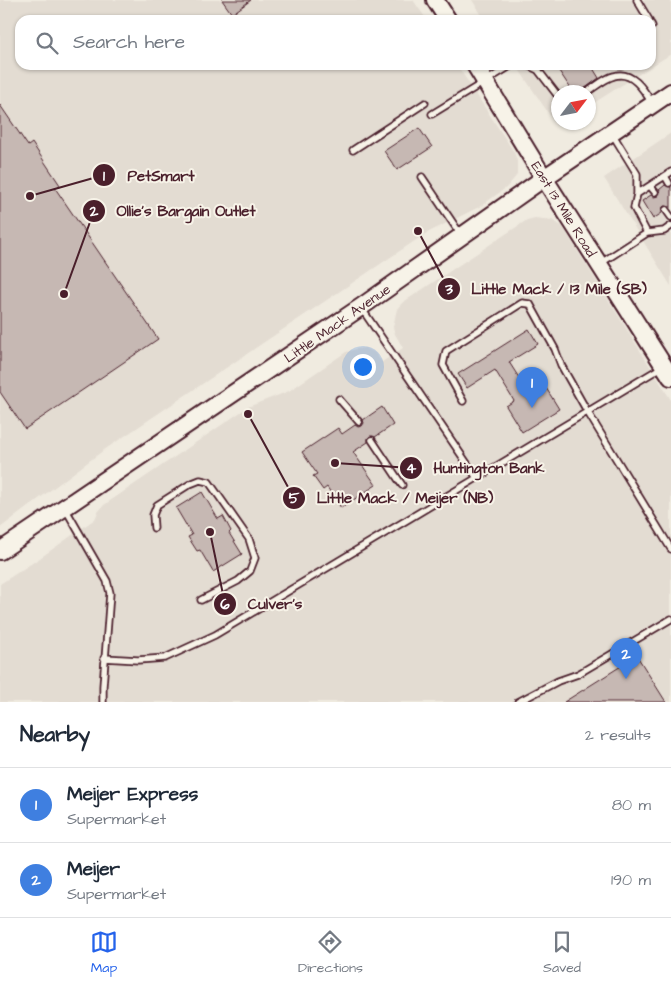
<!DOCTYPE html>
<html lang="en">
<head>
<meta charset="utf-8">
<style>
  :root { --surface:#fff; --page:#f6f6f7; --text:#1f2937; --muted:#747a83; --line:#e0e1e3; --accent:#2563eb }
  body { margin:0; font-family:"Architects Daughter",sans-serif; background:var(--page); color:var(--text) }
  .compass { position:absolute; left:551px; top:85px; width:45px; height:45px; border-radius:50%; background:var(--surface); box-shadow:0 1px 4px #0004; rotate:58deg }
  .you { position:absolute; left:362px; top:366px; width:18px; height:18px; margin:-12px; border:4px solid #fff; border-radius:50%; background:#1a73e8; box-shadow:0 0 0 8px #1a73e833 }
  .badge { display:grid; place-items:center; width:32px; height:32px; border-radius:50%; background:var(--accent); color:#fff; font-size:16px; font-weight:700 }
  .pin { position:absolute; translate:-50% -41px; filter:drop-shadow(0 1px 2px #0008) }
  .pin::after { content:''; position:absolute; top:26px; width:18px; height:15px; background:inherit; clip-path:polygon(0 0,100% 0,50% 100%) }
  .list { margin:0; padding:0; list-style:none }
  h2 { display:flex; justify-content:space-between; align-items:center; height:65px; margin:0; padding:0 20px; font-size:21px }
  h2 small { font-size:16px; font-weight:400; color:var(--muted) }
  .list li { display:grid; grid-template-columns:32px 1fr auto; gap:15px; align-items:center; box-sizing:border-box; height:75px; padding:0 20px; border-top:1px solid var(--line) }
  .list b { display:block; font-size:19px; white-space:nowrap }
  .list p { margin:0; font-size:16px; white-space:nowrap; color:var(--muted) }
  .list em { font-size:16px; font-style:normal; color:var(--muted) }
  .icon { flex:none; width:28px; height:28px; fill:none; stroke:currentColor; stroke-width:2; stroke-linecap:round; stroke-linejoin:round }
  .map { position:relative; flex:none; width:671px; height:702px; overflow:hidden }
  .search { position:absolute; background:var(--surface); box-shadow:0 1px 4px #0004; left:15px; right:15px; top:15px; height:55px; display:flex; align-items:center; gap:12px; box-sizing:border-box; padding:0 18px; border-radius:15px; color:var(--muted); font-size:19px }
  .sheet { height:215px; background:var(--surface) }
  nav { display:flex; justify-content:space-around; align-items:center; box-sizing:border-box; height:70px; border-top:1px solid var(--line); background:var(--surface); font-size:14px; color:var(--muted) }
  nav a { display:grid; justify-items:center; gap:2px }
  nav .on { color:var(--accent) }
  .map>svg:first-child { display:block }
  .built { fill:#e3dcd2 }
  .building { fill:#c6b8b3; stroke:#4a1f2b }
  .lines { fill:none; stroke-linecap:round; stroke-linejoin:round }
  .lane-casing { stroke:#4a1f2b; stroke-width:9 }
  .secondary-casing { stroke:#4a1f2b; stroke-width:20 }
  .lane { stroke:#f7f3e8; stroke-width:5.5 }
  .secondary { stroke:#f7f3e8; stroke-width:16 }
  .labels { text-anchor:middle; stroke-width:4; stroke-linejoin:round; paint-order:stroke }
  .street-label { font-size:14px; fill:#4a1f2b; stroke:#f7f3e8 }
  .leader { fill:none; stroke:#4a1f2b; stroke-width:2 }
  .callout-dot { fill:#4a1f2b; stroke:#f7f3e8; stroke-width:2 }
  .mark-label { font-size:15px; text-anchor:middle; font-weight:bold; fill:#fff }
  .callout-label { font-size:15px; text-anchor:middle; font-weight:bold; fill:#4a1f2b; stroke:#f7f3e8; stroke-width:4; stroke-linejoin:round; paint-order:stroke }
</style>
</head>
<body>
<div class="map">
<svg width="671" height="702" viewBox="0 0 671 702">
  <rect width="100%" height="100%" fill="#f0ebe0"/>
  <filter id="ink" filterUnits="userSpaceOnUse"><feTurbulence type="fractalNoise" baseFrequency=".02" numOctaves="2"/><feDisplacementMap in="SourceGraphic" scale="10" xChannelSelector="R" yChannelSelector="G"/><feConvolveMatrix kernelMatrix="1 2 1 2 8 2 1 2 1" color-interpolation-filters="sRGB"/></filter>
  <g filter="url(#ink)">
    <!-- built -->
    <path class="built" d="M 0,0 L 413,0 L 427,20 L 20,20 L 20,65 L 457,65 L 514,152 L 517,161 L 517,175 L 507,187 L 481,206 L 425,234 L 104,450 L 0,528 Z
      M 472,0 L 671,0 L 671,54 L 589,106 L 588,92 L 558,92 L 558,122 L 563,123 L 557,126 L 516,65 L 651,65 L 651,20 L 485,20 Z
      M 671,133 L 671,286 L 604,178 Z
      M 535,218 L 552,220 L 562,226 L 671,400 L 671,702 L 0,702 L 0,584 L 40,558 L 95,519 L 98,512 L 104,505 L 248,407 L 289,391 L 346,352 L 356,349 L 365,348 L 374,352 L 382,362 L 403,348 L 395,334 L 393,327 L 397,309 L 402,303 L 527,220 Z"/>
    <!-- building -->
    <path class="building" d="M 222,0 L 251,0 L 232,14 Z
      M 555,65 L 591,65 L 599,78 L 580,92 L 573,92 Z
      M 0,105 L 28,146 L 32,143 L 60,185 L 55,188 L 158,339 L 25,429 L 0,392 Z
      M 419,128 L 432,147 L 397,170 L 384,151 Z
      M 665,185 L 671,187 L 671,207 L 664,206 L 662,209 L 662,213 L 653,219 L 642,201 L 651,195 L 654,197 L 658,196 L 660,193 L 659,190 Z
      M 529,329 L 538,344 L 509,362 L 528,392 L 543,383 L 559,409 L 522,432 L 506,406 L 514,401 L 495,370 L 467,388 L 458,374 Z
      M 382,407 L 393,425 L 375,437 L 370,436 L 368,438 L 368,442 L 353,452 L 376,485 L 341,508 L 327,487 L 323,490 L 313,476 L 317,474 L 302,452 L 338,428 L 342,434 L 355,425 L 358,427 L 362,426 L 364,423 L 363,420 Z
      M 202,492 L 218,519 L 223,516 L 231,531 L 229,533 L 242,554 L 213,572 L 200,550 L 197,551 L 188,537 L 192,535 L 176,508 Z
      M 637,656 L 666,702 L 564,702 Z"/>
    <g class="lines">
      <defs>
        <path id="lane" d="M 637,0 L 649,20
          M 651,24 L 652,26
          M 527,65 L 538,70 L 558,96
          M 587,92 C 595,87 605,78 614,76 C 632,70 644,90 652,103
          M 432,114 L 512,65
          M 613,135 L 637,174 L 637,194 L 634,208 L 647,233
          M 353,150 L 425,103
          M 665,176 L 669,183
          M 422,177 L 461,235
          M 650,186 L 655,192
          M 637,194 L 671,172
          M 666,210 L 671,217
          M 601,263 L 647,233 L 664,231 L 671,226
          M 362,309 L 477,478
          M 339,399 L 359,422
          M 463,401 L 443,365 L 446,351 L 522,303 L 530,304 L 555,349 L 561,365 L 587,411 L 671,549
          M 372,440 L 402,485
          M 65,508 L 107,581 L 110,593 L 103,686 L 103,702
          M 154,528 L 153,515 L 157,505 L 190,484 L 200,480 L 209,482 L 249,539 L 255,558 L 250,571 L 238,581 L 201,600
          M 104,658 L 138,660 L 165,658 L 215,635 L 662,367
          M 518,702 L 558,681 L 578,674 L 671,619"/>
        <path id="secondary" d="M 435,0 L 448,20
          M 475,65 L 544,178 L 671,377
          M 0,551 L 361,307 L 544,178 L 671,92"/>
      </defs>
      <!-- lane casing -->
      <use href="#lane" class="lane-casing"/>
      <!-- secondary casing -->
      <use href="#secondary" class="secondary-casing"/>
      <!-- lane -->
      <use href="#lane" class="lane"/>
      <!-- secondary -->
      <use href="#secondary" class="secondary"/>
    </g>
  </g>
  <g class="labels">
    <!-- street labels -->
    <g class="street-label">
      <text transform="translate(564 209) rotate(58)" y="5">East 13 Mile Road</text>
      <text transform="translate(337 323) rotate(-35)" y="5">Little Mack Avenue</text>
    </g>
  </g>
  <!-- callouts -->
  <path class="leader" d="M30 196L104 175M64 294L94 211M418 231L449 289M335 463L411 468M248 414L294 498M210 532L225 604"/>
  <g class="callout-dot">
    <circle cx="30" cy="196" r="5"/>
    <circle cx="64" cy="294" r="5"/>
    <circle cx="418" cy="231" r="5"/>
    <circle cx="335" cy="463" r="5"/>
    <circle cx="248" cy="414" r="5"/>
    <circle cx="210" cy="532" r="5"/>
    <circle cx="104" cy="175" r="12"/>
    <circle cx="94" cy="211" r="12"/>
    <circle cx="449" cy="289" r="12"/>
    <circle cx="411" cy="468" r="12"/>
    <circle cx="294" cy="498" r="12"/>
    <circle cx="225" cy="604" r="12"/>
  </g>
  <g class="mark-label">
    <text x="104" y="181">1</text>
    <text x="94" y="216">2</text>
    <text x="449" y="294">3</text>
    <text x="411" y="473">4</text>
    <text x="294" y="503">5</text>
    <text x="225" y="609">6</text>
  </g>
  <g class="callout-label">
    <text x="161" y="181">PetSmart</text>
    <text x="186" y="216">Ollie's Bargain Outlet</text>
    <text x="559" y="294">Little Mack / 13 Mile (SB)</text>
    <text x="489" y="473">Huntington Bank</text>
    <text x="405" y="503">Little Mack / Meijer (NB)</text>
    <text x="275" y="609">Culver's</text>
  </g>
</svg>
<svg class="compass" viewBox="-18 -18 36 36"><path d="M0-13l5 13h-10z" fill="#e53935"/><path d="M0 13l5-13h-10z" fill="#747a83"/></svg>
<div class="you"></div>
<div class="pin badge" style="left:532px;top:408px;background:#3f7fe0">1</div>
<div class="pin badge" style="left:626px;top:679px;background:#3f7fe0">2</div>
<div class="search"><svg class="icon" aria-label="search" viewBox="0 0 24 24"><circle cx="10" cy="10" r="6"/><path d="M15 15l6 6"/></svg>Search here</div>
</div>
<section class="sheet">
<h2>Nearby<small>2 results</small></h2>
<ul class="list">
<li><span class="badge" style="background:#3f7fe0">1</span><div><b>Meijer Express</b><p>Supermarket</p></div><em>80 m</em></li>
<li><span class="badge" style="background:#3f7fe0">2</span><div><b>Meijer</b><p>Supermarket</p></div><em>190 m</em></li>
</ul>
</section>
<nav>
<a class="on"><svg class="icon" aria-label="map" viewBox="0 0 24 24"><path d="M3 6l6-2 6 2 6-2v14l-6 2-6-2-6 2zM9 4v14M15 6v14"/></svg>Map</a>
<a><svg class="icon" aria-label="directions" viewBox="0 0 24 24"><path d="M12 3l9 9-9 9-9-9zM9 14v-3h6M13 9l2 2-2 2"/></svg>Directions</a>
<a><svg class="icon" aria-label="saved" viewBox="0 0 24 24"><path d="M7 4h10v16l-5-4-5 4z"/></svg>Saved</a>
</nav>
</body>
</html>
